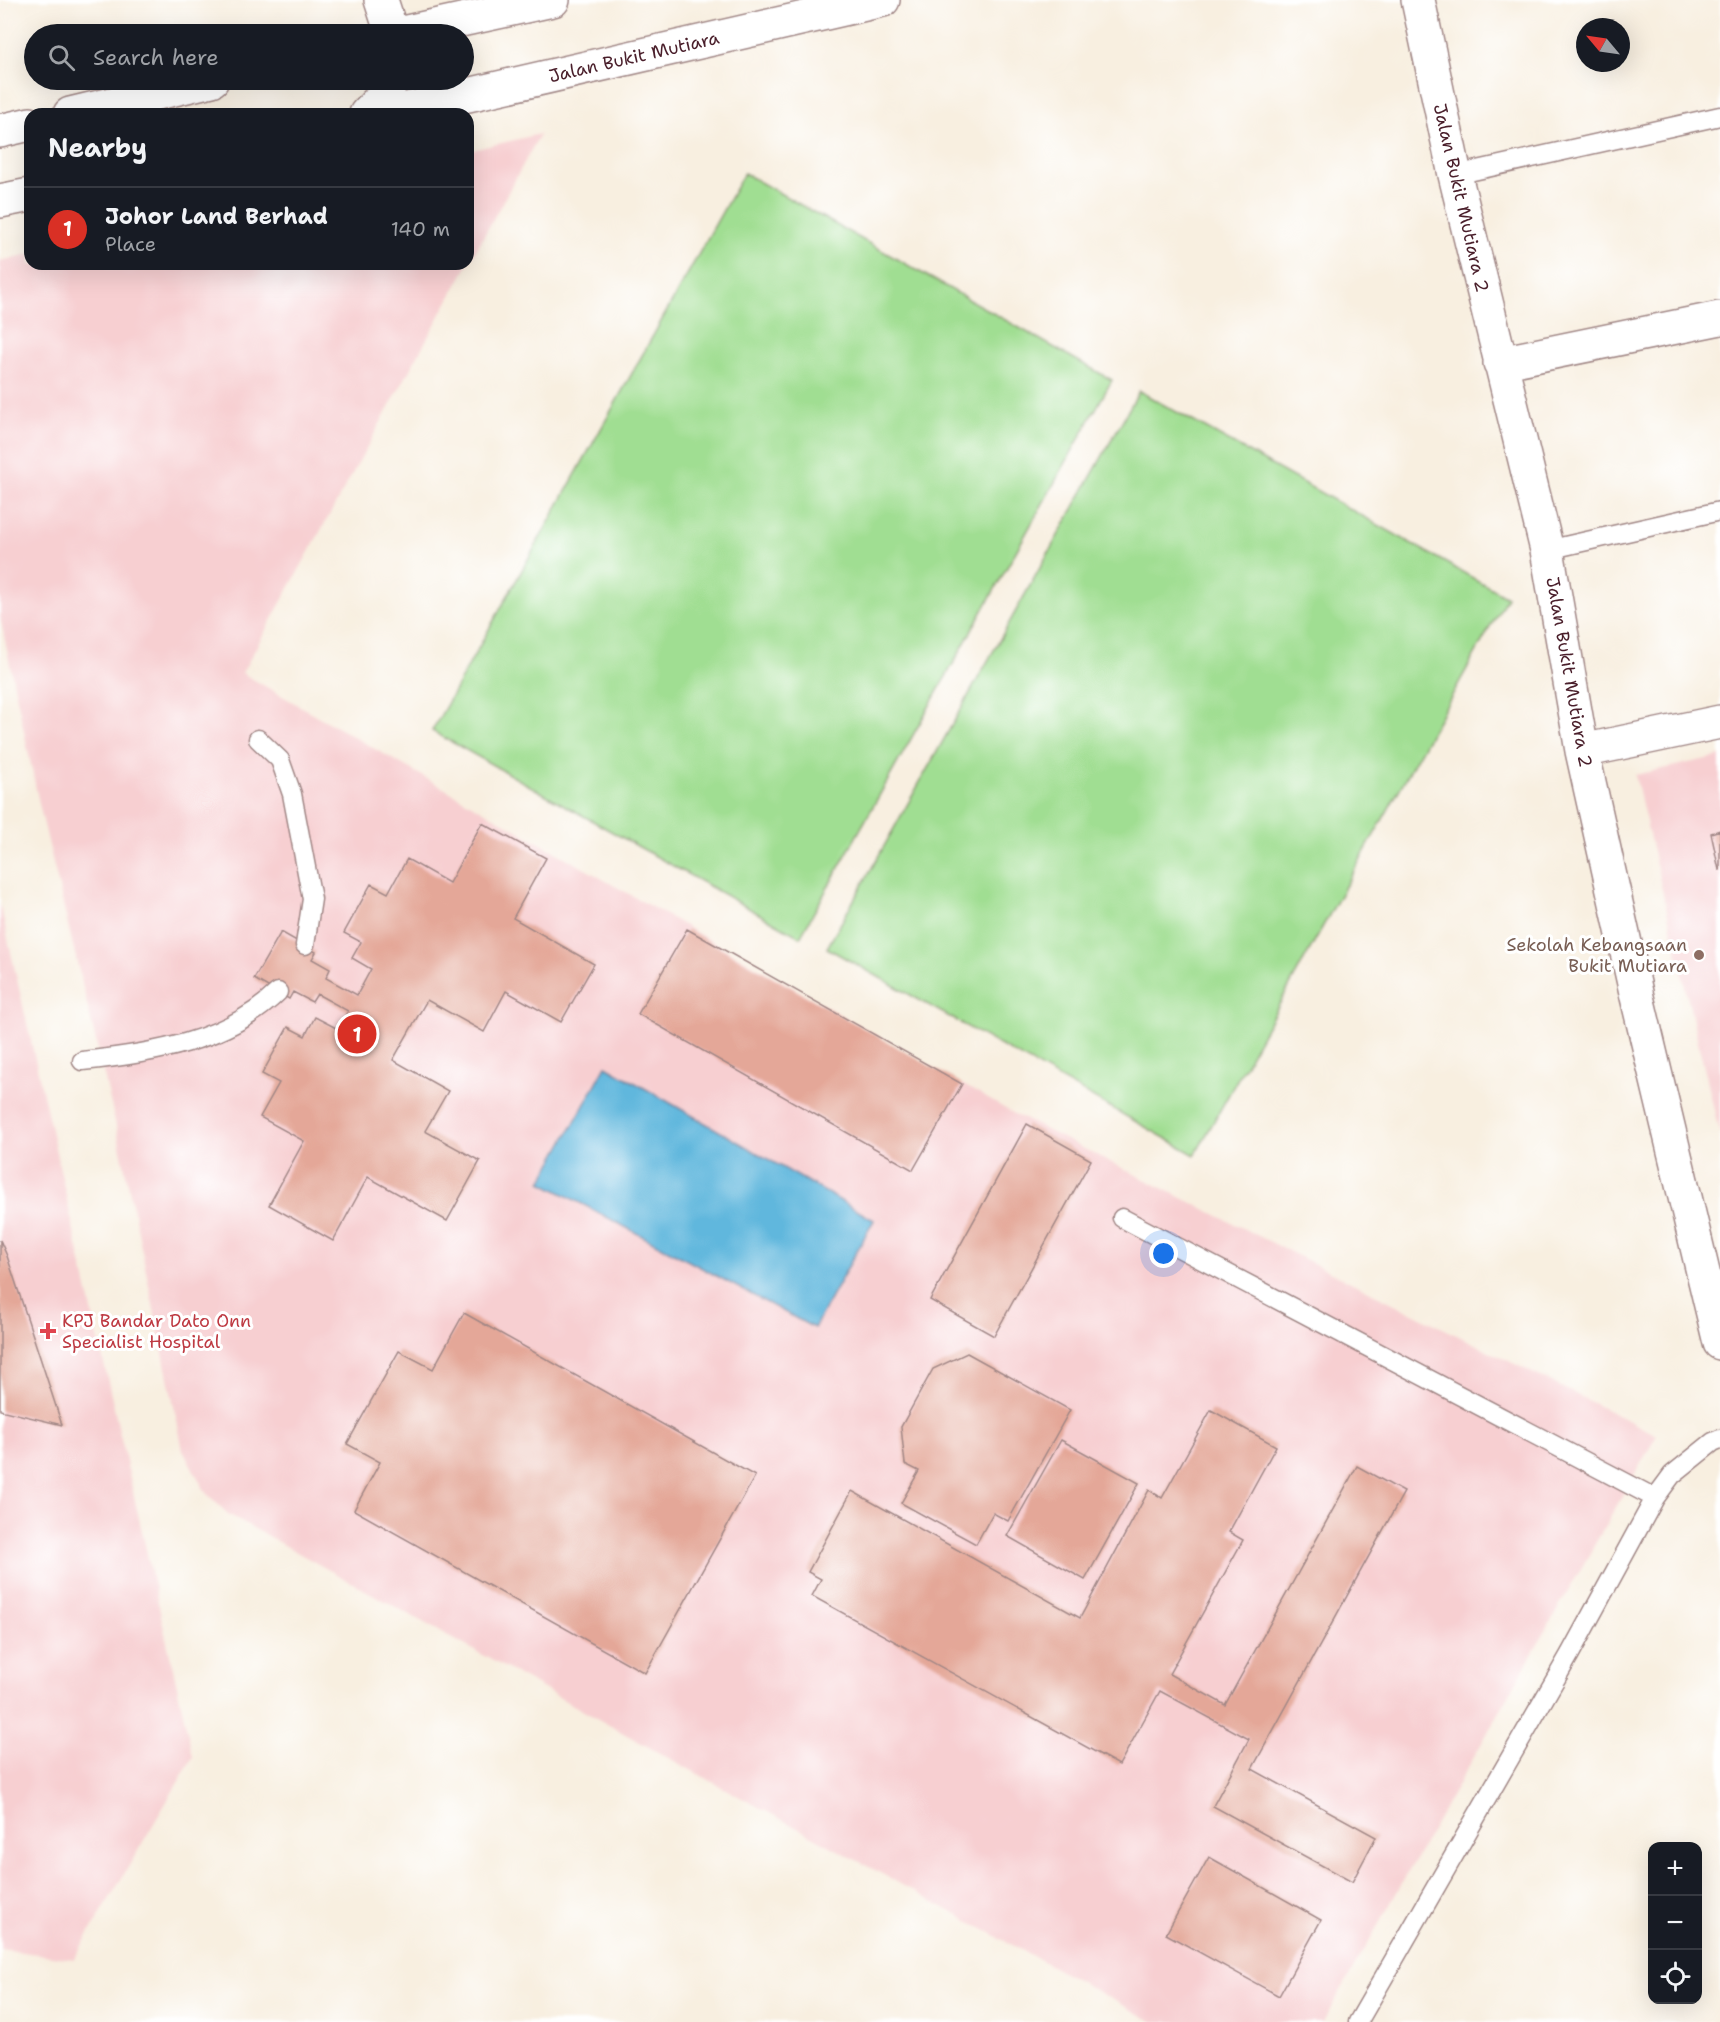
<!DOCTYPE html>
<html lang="en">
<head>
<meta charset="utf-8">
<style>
  :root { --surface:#171b24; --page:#242831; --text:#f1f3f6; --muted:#9ea1a6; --line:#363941; --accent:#d93025 }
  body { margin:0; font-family:"Shantell Sans",sans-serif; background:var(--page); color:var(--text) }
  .controls { position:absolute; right:18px; bottom:18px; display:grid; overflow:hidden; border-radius:12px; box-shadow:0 6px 24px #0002 }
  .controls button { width:54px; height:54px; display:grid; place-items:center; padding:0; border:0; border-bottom:2px solid var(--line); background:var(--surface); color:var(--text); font:30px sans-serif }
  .compass { position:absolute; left:1576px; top:18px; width:54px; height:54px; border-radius:50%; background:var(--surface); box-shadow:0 6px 24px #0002; rotate:299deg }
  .you { position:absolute; left:1164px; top:1254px; width:21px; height:21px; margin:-15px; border:4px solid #fff; border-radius:50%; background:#1a73e8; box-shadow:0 0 0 9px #1a73e833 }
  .badge { display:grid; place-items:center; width:39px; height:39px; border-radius:50%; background:var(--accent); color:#fff; font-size:20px; font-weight:700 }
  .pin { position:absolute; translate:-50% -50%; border:3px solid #fff; box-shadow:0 2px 6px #0006 }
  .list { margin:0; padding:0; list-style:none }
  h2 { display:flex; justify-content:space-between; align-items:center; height:78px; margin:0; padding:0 24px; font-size:26px }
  h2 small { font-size:20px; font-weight:400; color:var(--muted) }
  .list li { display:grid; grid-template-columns:39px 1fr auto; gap:18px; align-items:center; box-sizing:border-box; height:84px; padding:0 24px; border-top:2px solid var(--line) }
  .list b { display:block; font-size:22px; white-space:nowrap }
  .list p { margin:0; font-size:20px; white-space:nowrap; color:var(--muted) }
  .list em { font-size:20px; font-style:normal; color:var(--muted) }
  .icon { flex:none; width:33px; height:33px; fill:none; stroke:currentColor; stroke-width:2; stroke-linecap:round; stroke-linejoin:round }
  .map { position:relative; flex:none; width:1720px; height:2022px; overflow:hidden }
  .search { position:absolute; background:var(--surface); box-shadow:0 6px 24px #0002; left:24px; top:24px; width:450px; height:66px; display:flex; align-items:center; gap:15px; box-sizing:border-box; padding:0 21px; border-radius:33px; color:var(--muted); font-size:22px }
  .panel { position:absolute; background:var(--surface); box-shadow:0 6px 24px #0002; left:24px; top:108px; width:450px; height:162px; border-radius:18px }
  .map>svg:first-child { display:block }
  .built { fill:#f7cfd1 }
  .green { fill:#a0de92; stroke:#757e5e; stroke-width:1.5 }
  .water { fill:#60b7dd; stroke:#556b84; stroke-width:1.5 }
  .building { fill:#e4a798 }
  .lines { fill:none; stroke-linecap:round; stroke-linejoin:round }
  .service-casing { stroke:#a18786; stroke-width:21 }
  .minor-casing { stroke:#a18786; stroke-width:36 }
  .tertiary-casing { stroke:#a18786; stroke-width:36 }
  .service { stroke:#fff; stroke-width:18 }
  .minor { stroke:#fff; stroke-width:33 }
  .tertiary { stroke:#fff; stroke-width:33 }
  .education-dot { fill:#8d6e63; stroke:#fff; stroke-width:2 }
  .health-dot { fill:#e0444e; stroke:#fff; stroke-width:2 }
  .labels { text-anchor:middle; stroke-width:6; stroke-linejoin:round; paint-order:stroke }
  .street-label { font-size:18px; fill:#4a1f2b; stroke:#fff }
  .education-label { font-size:18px; fill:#785e54; stroke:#fff; text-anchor:end }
  .health-label { font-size:18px; fill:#be3a42; stroke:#fff; text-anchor:start }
</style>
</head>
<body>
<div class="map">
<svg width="1720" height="2022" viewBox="0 0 1720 2022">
  <rect width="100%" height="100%" fill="#fff"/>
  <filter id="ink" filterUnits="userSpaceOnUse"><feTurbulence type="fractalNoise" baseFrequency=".0167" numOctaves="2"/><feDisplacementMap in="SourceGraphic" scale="12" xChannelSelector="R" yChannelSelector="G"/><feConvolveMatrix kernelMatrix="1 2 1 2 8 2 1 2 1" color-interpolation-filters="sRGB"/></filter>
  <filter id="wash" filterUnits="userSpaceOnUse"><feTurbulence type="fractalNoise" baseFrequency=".008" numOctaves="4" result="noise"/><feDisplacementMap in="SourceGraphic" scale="24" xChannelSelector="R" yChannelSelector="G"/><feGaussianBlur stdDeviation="1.35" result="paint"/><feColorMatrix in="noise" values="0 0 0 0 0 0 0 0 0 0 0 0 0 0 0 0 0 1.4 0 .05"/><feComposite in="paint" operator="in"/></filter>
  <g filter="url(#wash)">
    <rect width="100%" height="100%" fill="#f8efe0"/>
    <!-- built -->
    <path class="built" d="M 540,134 L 454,290 L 242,673 L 1018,1116 L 1657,1435 L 1323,2022 L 1154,2022 L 663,1755 L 228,1514 L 206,1493 L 183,1450 L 115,1121 L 40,808 L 0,617 L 0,261 L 30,254 L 30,264 L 468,264 L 468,151 Z
      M 1720,756 L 1720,1135 L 1635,775 Z
      M 0,904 L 193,1757 L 74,1959 L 0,1949 Z"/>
    <!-- green -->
    <path class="green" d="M 744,173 L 1112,380 L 800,937 L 432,731 Z
      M 1139,391 L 1507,597 L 1195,1155 L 827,948 Z"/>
    <!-- water -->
    <path class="water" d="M 606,1066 L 874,1220 L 814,1328 L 541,1182 Z"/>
    <g id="blocks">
      <!-- building -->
      <path class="building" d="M 482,823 L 546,858 L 513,918 L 594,964 L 561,1022 L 506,991 L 484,1032 L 427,1000 L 393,1060 L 448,1091 L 425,1131 L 480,1161 L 447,1221 L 368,1177 L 333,1241 L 269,1205 L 304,1141 L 260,1117 L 279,1083 L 262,1074 L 288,1027 L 305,1036 L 315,1017 L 338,1029 L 348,1011 L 317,994 L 312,1002 L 293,992 L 289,999 L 254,979 L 281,932 L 316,952 L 312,959 L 330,969 L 326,978 L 357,995 L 371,969 L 352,958 L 361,942 L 344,933 L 371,884 L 388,893 L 407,859 L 449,883 Z
        M 1720,830 L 1720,870 L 1719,870 L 1711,833 Z
        M 687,929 L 962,1084 L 913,1170 L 638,1014 Z
        M 1027,1124 L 1091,1160 L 994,1336 L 930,1300 Z
        M 0,1240 L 7,1256 L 62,1425 L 0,1410 Z
        M 464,1313 L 755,1476 L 645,1673 L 354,1510 L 380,1462 L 347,1444 L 399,1351 L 433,1369 Z
        M 967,1353 L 1070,1410 L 1008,1521 L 993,1513 L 976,1544 L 901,1503 L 919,1471 L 905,1464 L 901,1427 L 933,1369 Z
        M 1211,1410 L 1276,1446 L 1229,1532 L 1243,1540 L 1169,1674 L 1225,1705 L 1357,1466 L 1404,1492 L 1252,1769 L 1376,1837 L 1352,1882 L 1213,1806 L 1249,1739 L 1160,1691 L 1119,1765 L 812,1596 L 821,1579 L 808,1572 L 852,1491 L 1080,1618 L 1149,1490 L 1162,1498 Z
        M 1061,1440 L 1139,1483 L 1085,1580 L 1007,1536 Z
        M 1209,1857 L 1321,1920 L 1279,1996 L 1166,1934 Z"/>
    </g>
  </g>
  <g filter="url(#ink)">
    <use href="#blocks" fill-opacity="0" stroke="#a18786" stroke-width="1.5"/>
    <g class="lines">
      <defs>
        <path id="service" d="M 1455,175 L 1720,116
          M 1547,550 L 1720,511
          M 258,739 L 280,760 L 292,794 L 312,899 L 305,945
          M 82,1061 C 150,1054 227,1042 278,992
          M 1122,1218 L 1655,1498 L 1672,1475 L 1713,1442 L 1720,1439
          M 1358,2022 L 1570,1654 L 1655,1498"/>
        <path id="minor" d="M 381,0 L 392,34
          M 1418,0 L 1455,175 L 1547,550 L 1582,751 L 1637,997 L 1720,1343
          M 1500,363 L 1720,318
          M 1582,751 L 1720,722"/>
        <path id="tertiary" d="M 397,34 L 553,0
          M 70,114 L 212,80
          M 366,114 L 386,93 L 392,80
          M 385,114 L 883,0
          M 0,131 L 30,124
          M 0,201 L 30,195"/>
      </defs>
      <!-- service casing -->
      <use href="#service" class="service-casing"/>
      <!-- minor casing -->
      <use href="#minor" class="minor-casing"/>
      <!-- tertiary casing -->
      <use href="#tertiary" class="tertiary-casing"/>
      <!-- service -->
      <use href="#service" class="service"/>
      <!-- minor -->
      <use href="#minor" class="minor"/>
      <!-- tertiary -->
      <use href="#tertiary" class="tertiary"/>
    </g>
  </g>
  <!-- markers -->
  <circle class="education-dot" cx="1699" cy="955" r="6"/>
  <path class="health-dot" d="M45 1322h6v6h6v6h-6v6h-6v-6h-6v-6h6z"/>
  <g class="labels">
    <!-- street labels -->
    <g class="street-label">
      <text transform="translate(634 57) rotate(-13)" y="6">Jalan Bukit Mutiara</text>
      <text transform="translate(1461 198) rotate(77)" y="6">Jalan Bukit Mutiara 2</text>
      <text transform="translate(1569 672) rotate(80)" y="6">Jalan Bukit Mutiara 2</text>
    </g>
    <!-- education labels -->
    <g class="education-label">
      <text x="1687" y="951">Sekolah Kebangsaan<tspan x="1687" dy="21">Bukit Mutiara</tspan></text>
    </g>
    <!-- health labels -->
    <g class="health-label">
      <text x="62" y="1327">KPJ Bandar Dato Onn<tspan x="62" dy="21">Specialist Hospital</tspan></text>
    </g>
  </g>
</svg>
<div class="controls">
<button>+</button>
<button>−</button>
<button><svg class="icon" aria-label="locate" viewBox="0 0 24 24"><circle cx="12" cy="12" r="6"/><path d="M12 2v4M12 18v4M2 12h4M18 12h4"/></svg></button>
</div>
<svg class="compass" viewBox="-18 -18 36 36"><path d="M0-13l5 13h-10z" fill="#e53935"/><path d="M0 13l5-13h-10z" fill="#9ea1a6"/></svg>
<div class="you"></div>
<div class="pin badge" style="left:357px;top:1034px">1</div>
<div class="search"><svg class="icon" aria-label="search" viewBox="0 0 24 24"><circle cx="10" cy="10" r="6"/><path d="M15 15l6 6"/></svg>Search here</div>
<section class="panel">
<h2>Nearby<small></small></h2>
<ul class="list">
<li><span class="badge">1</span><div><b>Johor Land Berhad</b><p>Place</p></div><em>140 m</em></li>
</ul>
</section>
</div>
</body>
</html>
